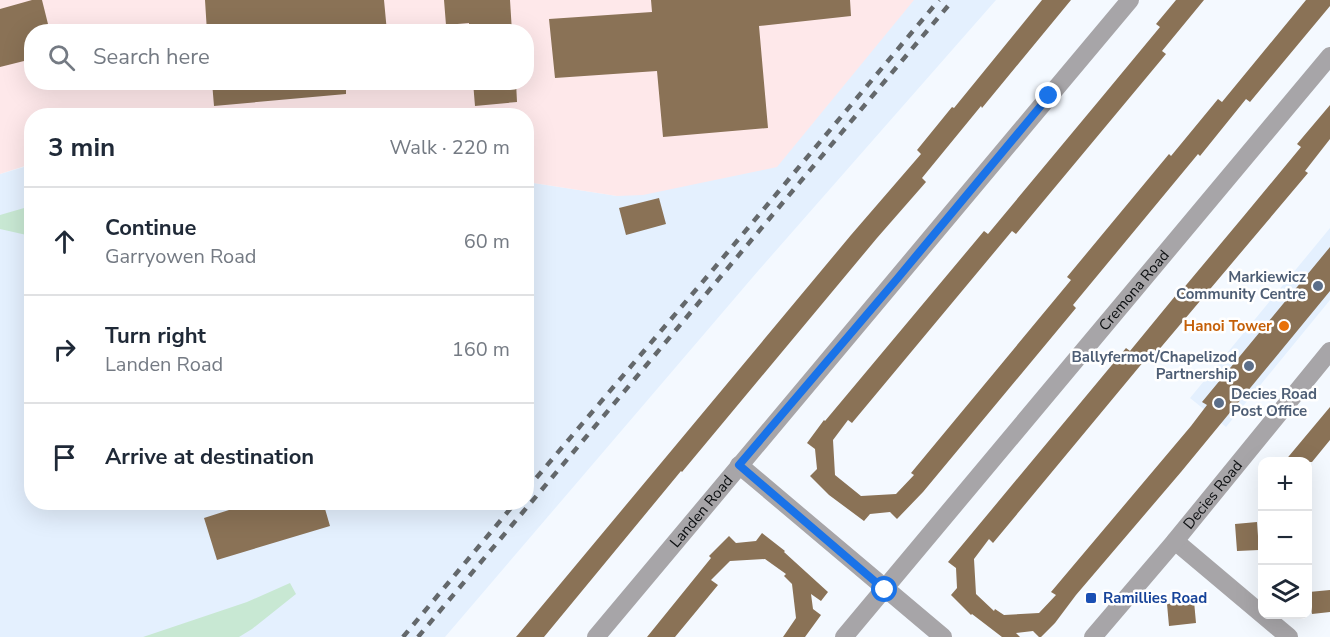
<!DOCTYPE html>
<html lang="en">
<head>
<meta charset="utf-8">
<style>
  :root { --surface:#fff; --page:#f2f2f3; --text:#1f2937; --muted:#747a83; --line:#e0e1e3 }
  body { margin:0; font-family:"Nunito Sans",sans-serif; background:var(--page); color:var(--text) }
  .controls { position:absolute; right:18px; bottom:18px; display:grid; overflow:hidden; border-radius:12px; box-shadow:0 6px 24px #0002 }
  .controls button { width:54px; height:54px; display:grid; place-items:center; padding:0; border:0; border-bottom:2px solid var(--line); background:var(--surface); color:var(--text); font:30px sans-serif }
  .stop { position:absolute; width:18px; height:18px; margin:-14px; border:4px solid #1a73e8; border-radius:50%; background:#fff }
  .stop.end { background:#1a73e8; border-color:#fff; box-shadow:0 2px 6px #0008 }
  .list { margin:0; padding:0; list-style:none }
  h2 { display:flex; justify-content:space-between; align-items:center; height:78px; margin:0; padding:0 24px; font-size:26px }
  h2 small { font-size:20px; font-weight:400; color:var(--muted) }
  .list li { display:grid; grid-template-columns:39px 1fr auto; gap:18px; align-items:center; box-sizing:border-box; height:108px; padding:0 24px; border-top:2px solid var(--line) }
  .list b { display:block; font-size:22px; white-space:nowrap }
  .list p { margin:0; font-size:20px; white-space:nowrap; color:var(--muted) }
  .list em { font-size:20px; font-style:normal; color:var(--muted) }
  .icon { flex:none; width:33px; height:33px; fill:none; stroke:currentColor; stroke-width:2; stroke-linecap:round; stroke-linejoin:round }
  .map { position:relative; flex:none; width:1330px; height:637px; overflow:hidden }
  .search { position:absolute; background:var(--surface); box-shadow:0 6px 24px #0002; left:24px; top:24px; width:510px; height:66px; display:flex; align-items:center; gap:15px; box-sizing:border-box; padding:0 21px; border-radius:24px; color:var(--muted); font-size:22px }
  .panel { position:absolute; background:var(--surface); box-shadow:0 6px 24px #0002; left:24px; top:108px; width:510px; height:402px; border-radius:24px }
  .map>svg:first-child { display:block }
  .built { fill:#e4f0fe }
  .industrial { fill:#fee8ea; fill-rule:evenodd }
  .green { fill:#c8e8d3 }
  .building { fill:#8a7256 }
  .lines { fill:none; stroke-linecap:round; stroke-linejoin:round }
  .minor { stroke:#a7a5a8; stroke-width:18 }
  .rail { stroke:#64686b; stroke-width:4.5; stroke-dasharray:8 8; stroke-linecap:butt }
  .route { stroke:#1a73e8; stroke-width:8 }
  .service-dot { fill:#5c6f8a; stroke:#fff; stroke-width:2 }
  .food-dot { fill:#e8710a; stroke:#fff; stroke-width:2 }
  .transit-dot { fill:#1a4fb4; stroke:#fff; stroke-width:2 }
  .labels { text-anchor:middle; stroke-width:5; stroke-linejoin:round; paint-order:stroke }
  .service-label { font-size:15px; font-weight:bold; fill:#4e5e75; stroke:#fff; text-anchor:end }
  .street-label { font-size:15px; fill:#0c0f11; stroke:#fff }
  .food-label { font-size:15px; font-weight:bold; fill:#c56008; stroke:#fff; text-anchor:end }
  .transit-label { font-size:15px; font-weight:bold; fill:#164399; stroke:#fff; text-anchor:start }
</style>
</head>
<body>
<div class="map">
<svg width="1330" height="637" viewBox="0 0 1330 637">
  <rect width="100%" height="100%" fill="#f4f9ff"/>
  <!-- built -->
  <path class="built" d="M 913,0 L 996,0 L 758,271 L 445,637 L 0,637 L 0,174 L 31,165 L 32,502 L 526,502 L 527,182 L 617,196 Z
    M 1330,228 L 1330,300 L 1226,427 L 1190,398 Z"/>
  <!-- industrial -->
  <path class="industrial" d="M 0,0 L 914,0 L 777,167 L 643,195 L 617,196 L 527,182 L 526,116 L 32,116 L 31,164 L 0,174 ZM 32,32 L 526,32 L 526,82 L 32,82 Z"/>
  <!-- green -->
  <path class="green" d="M 31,206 L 31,236 L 0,229 L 0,215 Z
    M 290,583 L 296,594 L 252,629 L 239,637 L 143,637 L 247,602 Z"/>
  <!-- building -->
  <path class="building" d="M 32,0 L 42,0 L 50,32 L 32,32 L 32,59 L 0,67 L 0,9 Z
    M 205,0 L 384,0 L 387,32 L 207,32 Z
    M 444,0 L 510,0 L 512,32 L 469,32 L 469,23 L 446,25 Z
    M 651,0 L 850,0 L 851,16 L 759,26 L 768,128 L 663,137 L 657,71 L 555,78 L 549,19 L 652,12 Z
    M 1042,0 L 1071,0 L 982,108 L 981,106 L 922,178 L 926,182 L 877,238 L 682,472 L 681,471 L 544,637 L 516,637 L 851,235 L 921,154 L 917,150 L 952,107 L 954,108 Z
    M 1176,0 L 1204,0 L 1162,51 L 1166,54 L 1016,234 L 1012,231 L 852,423 L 848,420 L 833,440 L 835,475 L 861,496 L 896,494 L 914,475 L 911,473 L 1071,280 L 1067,277 L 1169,154 L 1171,156 L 1218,99 L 1222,102 L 1306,0 L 1330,0 L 1330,6 L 1250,102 L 1246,99 L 1200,156 L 1198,154 L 1073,305 L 1076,308 L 923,492 L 897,519 L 890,512 L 870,514 L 864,521 L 829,495 L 810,476 L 817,469 L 815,449 L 807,443 L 824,420 L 825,421 L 984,231 L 988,234 L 1102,97 L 1160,27 L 1156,24 Z
    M 212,82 L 346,82 L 346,94 L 214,106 Z
    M 473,82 L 516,82 L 517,102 L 475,106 Z
    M 1330,105 L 1330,139 L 1305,171 L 1308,173 L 1157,352 L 1154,349 L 993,543 L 989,539 L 974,559 L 976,594 L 994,611 L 995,609 L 1004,615 L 1039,613 L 1056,595 L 1051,592 L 1191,426 L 1207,405 L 1202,402 L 1330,247 L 1330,291 L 1181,472 L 1076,595 L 1055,623 L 1041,637 L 1039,637 L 1033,631 L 1016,633 L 1020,637 L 1002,637 L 972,614 L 971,615 L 951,595 L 957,588 L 956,568 L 948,562 L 1126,348 L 1130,351 L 1176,295 L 1177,296 L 1243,217 L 1301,147 L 1297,144 Z
    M 659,198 L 666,224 L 626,235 L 619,208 Z
    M 1330,407 L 1330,440 L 1312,462 L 1284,462 Z
    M 254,502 L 323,502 L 330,526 L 217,560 L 204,518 Z
    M 1257,522 L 1259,550 L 1237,551 L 1235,524 Z
    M 762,533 L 785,551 L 784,552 L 828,592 L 821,601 L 811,594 L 813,609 L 821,615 L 805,637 L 783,637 L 796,618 L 792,584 L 784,576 L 786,574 L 765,559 L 730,561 L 711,580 L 718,585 L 675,637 L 647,637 L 711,558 L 709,556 L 729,536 L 736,543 L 756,541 Z
    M 1330,590 L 1330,612 L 1312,614 L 1309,592 Z
    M 1194,601 L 1196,623 L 1169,626 L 1167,604 Z"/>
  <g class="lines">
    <!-- minor -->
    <g class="minor">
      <path d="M 739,465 L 943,637"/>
      <path d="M 1175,541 L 1289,637"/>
      <path id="s1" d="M 596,637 L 1130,0"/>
      <path id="s2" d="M 844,637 L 1330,56"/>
      <path id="s3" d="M 1093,637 L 1175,541 L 1330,351"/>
    </g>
    <!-- rail -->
    <path class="rail" d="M 526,490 L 711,272 L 939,0
      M 403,637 L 516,502
      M 418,637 L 953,0"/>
  </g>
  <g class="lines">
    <!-- route -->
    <path class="route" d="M 885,590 L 739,465 L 897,279 L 1049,96"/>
  </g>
  <!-- markers -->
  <g class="service-dot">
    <circle cx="1318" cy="286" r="6"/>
    <circle cx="1249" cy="366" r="6"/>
    <circle cx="1219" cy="403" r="6"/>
  </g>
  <circle class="food-dot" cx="1284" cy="326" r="6"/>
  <rect class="transit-dot" x="1085" y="592" width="12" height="12" rx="3"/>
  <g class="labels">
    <!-- service labels -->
    <g class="service-label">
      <text x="1306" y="282">Markiewicz<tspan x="1306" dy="17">Community Centre</tspan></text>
      <text x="1237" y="362">Ballyfermot/Chapelizod<tspan x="1237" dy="17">Partnership</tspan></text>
      <text x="1231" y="399" text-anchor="start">Decies Road<tspan x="1231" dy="17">Post Office</tspan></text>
    </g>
    <!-- street labels -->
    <g class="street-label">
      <text dy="5" stroke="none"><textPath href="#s2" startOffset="452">Cremona Road</textPath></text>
      <text dy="5" stroke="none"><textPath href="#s3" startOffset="186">Decies Road</textPath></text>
      <text dy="5" stroke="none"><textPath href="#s1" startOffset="164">Landen Road</textPath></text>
    </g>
    <!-- food labels -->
    <g class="food-label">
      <text x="1272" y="331">Hanoi Tower</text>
    </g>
    <!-- transit labels -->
    <g class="transit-label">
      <text x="1103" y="603">Ramillies Road</text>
    </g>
  </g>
</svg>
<div class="controls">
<button>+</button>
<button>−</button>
<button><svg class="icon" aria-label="layers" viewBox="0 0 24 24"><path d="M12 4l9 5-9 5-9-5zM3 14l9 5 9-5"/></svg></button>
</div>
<div class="stop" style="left:885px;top:590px"></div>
<div class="stop end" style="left:1049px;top:96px"></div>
<div class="search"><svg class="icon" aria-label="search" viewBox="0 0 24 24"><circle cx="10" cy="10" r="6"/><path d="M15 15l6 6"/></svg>Search here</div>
<section class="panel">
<h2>3 min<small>Walk · 220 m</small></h2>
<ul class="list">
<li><svg class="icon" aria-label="ahead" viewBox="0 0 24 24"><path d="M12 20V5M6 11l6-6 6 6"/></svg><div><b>Continue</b><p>Garryowen Road</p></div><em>60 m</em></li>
<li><svg class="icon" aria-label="right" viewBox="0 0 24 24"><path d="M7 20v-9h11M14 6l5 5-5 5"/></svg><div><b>Turn right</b><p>Landen Road</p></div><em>160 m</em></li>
<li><svg class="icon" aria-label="arrive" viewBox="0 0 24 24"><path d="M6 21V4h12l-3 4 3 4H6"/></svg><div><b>Arrive at destination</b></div></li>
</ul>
</section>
</div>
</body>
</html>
